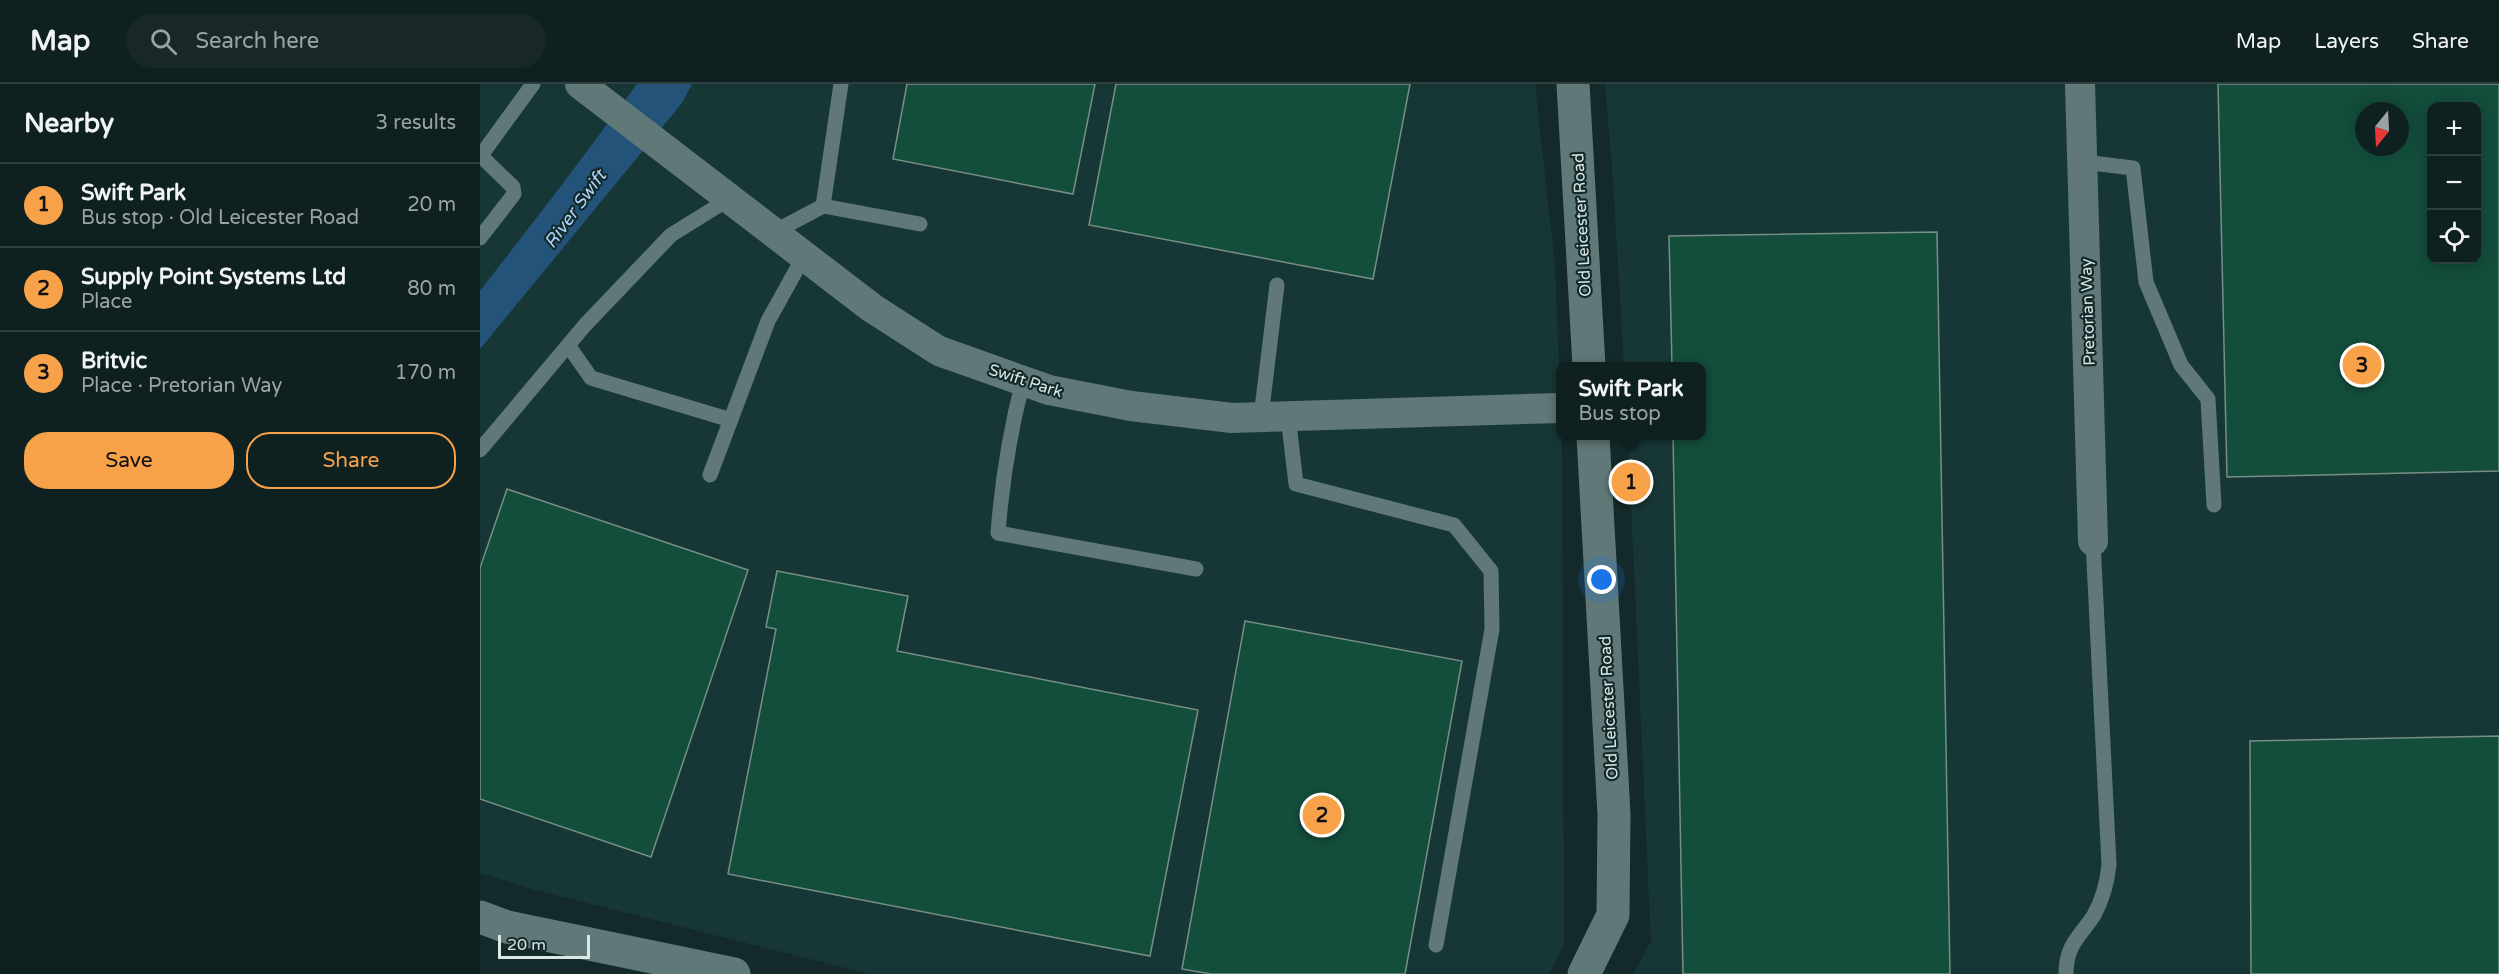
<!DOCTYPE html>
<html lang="en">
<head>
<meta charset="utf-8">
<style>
  :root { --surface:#0f2020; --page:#182829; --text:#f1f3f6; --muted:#9ba3a5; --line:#2f3e3e; --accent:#f7a149 }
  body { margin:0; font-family:"Varela Round",sans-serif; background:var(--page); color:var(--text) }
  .controls { position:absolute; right:18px; top:18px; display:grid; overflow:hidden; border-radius:12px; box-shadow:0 3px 15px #0003 }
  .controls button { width:54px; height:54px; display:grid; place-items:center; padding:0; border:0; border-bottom:2px solid var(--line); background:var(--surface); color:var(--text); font:30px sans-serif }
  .compass { position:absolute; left:1875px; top:18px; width:54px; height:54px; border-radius:50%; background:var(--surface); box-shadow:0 3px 15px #0003; rotate:198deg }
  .scale { position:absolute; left:18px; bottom:15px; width:92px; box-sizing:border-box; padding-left:6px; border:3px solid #dae7e6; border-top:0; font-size:16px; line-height:21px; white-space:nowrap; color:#dae7e6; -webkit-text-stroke:4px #142a2a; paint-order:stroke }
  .you { position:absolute; left:1122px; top:496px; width:21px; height:21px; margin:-15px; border:4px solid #fff; border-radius:50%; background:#1a73e8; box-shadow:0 0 0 9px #1a73e833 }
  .badge { display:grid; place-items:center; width:39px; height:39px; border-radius:50%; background:var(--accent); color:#111; font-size:20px; font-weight:700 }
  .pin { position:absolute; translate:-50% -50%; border:3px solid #fff; box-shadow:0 2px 6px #0006 }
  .popup { position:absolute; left:1076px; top:278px; width:150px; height:78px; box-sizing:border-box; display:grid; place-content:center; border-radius:12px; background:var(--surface); filter:drop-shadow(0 2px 4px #0005); font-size:20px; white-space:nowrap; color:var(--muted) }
  .popup b { font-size:22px; color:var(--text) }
  .popup::after { content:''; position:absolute; left:50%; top:100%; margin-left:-12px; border:12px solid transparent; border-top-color:var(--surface) }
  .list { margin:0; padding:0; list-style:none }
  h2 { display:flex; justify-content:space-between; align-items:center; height:78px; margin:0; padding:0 24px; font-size:26px }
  h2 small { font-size:20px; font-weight:400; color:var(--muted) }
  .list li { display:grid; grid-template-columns:39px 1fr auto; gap:18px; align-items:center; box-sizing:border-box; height:84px; padding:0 24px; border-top:2px solid var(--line) }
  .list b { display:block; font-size:22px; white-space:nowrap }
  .list p { margin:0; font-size:20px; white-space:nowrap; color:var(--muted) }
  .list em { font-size:20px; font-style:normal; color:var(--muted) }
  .actions { display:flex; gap:12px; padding:18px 24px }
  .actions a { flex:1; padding:14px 0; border:2px solid var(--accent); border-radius:24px; text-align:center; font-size:21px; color:var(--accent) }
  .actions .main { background:var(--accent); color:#111 }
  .icon { flex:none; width:33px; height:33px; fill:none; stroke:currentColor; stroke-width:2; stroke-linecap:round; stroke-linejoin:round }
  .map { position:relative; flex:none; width:2019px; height:890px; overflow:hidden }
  header { display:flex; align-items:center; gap:36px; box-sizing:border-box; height:84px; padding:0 30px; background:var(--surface); border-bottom:2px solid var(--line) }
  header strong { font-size:28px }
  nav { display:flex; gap:33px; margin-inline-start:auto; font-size:21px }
  .search { width:420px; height:54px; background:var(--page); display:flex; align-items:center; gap:15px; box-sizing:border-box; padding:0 21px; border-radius:33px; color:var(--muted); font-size:22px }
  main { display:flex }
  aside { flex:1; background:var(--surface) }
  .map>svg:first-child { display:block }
  .built { fill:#173736; fill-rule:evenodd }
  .water { fill:#24537a }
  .building { fill:#134d3b; stroke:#798e85; stroke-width:1.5; fill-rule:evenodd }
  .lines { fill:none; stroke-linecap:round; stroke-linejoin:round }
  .service { stroke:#607877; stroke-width:15 }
  .minor { stroke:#607877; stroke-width:30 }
  .tertiary { stroke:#607877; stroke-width:33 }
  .labels { text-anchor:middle; stroke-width:4.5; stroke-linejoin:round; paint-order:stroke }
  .street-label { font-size:16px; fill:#dae7e6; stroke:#142a2a }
  .water-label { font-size:18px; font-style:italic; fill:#add5fb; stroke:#142a2a }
</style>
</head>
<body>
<header>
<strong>Map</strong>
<div class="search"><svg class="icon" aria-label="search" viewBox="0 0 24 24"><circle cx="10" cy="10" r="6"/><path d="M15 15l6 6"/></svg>Search here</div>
<nav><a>Map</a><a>Layers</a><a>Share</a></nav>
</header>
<main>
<aside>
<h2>Nearby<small>3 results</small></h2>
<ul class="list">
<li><span class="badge">1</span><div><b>Swift Park</b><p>Bus stop · Old Leicester Road</p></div><em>20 m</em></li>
<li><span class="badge">2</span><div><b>Supply Point Systems Ltd</b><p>Place</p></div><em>80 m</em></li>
<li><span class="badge">3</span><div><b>Britvic</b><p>Place · Pretorian Way</p></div><em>170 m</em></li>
</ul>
<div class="actions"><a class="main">Save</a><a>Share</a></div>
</aside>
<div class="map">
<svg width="2019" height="890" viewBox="0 0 2019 890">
  <rect width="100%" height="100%" fill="#142a2a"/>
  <!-- built -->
  <path class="built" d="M 0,0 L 1055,0 L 1075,180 L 1082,360 L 1084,861 L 1069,890 L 390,890 L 55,806 L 0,789 Z
    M 1125,0 L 2019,0 L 2019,890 L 1153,890 L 1171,858 L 1148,352 L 1222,352 L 1222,282 L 1144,282 L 1133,97 ZM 1952,22 L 1996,22 L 1996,176 L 1952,176 ZM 1884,27 L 1920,27 L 1920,63 L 1884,63 Z"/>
  <!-- water -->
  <path class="water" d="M 157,0 L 212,0 L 202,19 L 0,265 L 0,207 L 81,102 Z"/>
  <!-- building -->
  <path class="building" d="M 427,0 L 615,0 L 593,110 L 413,75 Z
    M 636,0 L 930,0 L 893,195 L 609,141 Z
    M 1738,0 L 2019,0 L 2019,387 L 1747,393 ZM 1952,22 L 1996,22 L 1996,176 L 1952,176 ZM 1884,27 L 1920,27 L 1920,63 L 1884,63 Z
    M 1457,148 L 1470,890 L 1203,890 L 1193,352 L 1222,352 L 1222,282 L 1192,282 L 1189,152 Z
    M 27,405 L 268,486 L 171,773 L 0,715 L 0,484 Z
    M 297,487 L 428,512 L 417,567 L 718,626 L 670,872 L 248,790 L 296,545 L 286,543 Z
    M 765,537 L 982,577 L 925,890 L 731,890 L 702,885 Z
    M 2019,652 L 2019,890 L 1771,890 L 1770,657 Z"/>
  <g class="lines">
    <!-- service -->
    <path class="service" d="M 1603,78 L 1653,84 L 1666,198 L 1701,281 L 1728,315 L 1734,421
      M 343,122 L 440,140
      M 294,148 L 343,122 L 361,0
      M 0,154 L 34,110 L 33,103 L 5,76 L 2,70 L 53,0
      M 88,261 L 111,294 L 251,336
      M 543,297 C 530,347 522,397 518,449 L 716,485
      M 808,332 L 816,400 L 974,441 L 1011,487 L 1012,545 L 956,861
      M 781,333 L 797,201
      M 0,366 L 105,241 L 191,151 L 249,115
      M 230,391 L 288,237 L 324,172
      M 1586,890 C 1586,860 1600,853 1614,831 C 1623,815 1627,799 1629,781 L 1613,457"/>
    <!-- minor -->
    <path class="minor" d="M 100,0 L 392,224 L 459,267 L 569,306 L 651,322 L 752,334 L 1080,324
      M 1600,0 L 1613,457"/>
    <!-- tertiary -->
    <path class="tertiary" d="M 1093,0 L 1109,282
      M 0,833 L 27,843 L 254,890
      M 1104,890 L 1133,831 L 1134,730 L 1113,352"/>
  </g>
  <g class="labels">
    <!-- street labels -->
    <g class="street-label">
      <text transform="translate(1101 141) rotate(-93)" y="6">Old Leicester Road</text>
      <text transform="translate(1607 228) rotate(-92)" y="6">Pretorian Way</text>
      <text transform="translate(546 296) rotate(18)" y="6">Swift Park</text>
      <text transform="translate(1128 624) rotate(-93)" y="6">Old Leicester Road</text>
    </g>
    <!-- water labels -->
    <g class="water-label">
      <text transform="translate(95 125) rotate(-54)" y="6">River Swift</text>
    </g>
  </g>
</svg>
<div class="controls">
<button>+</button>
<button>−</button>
<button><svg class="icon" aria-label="locate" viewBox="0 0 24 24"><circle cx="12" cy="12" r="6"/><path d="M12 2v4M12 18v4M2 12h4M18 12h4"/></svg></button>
</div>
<svg class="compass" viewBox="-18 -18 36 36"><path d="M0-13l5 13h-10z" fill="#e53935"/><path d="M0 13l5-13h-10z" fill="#9ba3a5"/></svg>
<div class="scale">20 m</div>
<div class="you"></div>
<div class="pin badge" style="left:1151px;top:398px">1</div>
<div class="popup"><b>Swift Park</b>Bus stop</div>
<div class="pin badge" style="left:842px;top:731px">2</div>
<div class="pin badge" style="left:1882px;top:281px">3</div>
</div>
</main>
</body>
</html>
